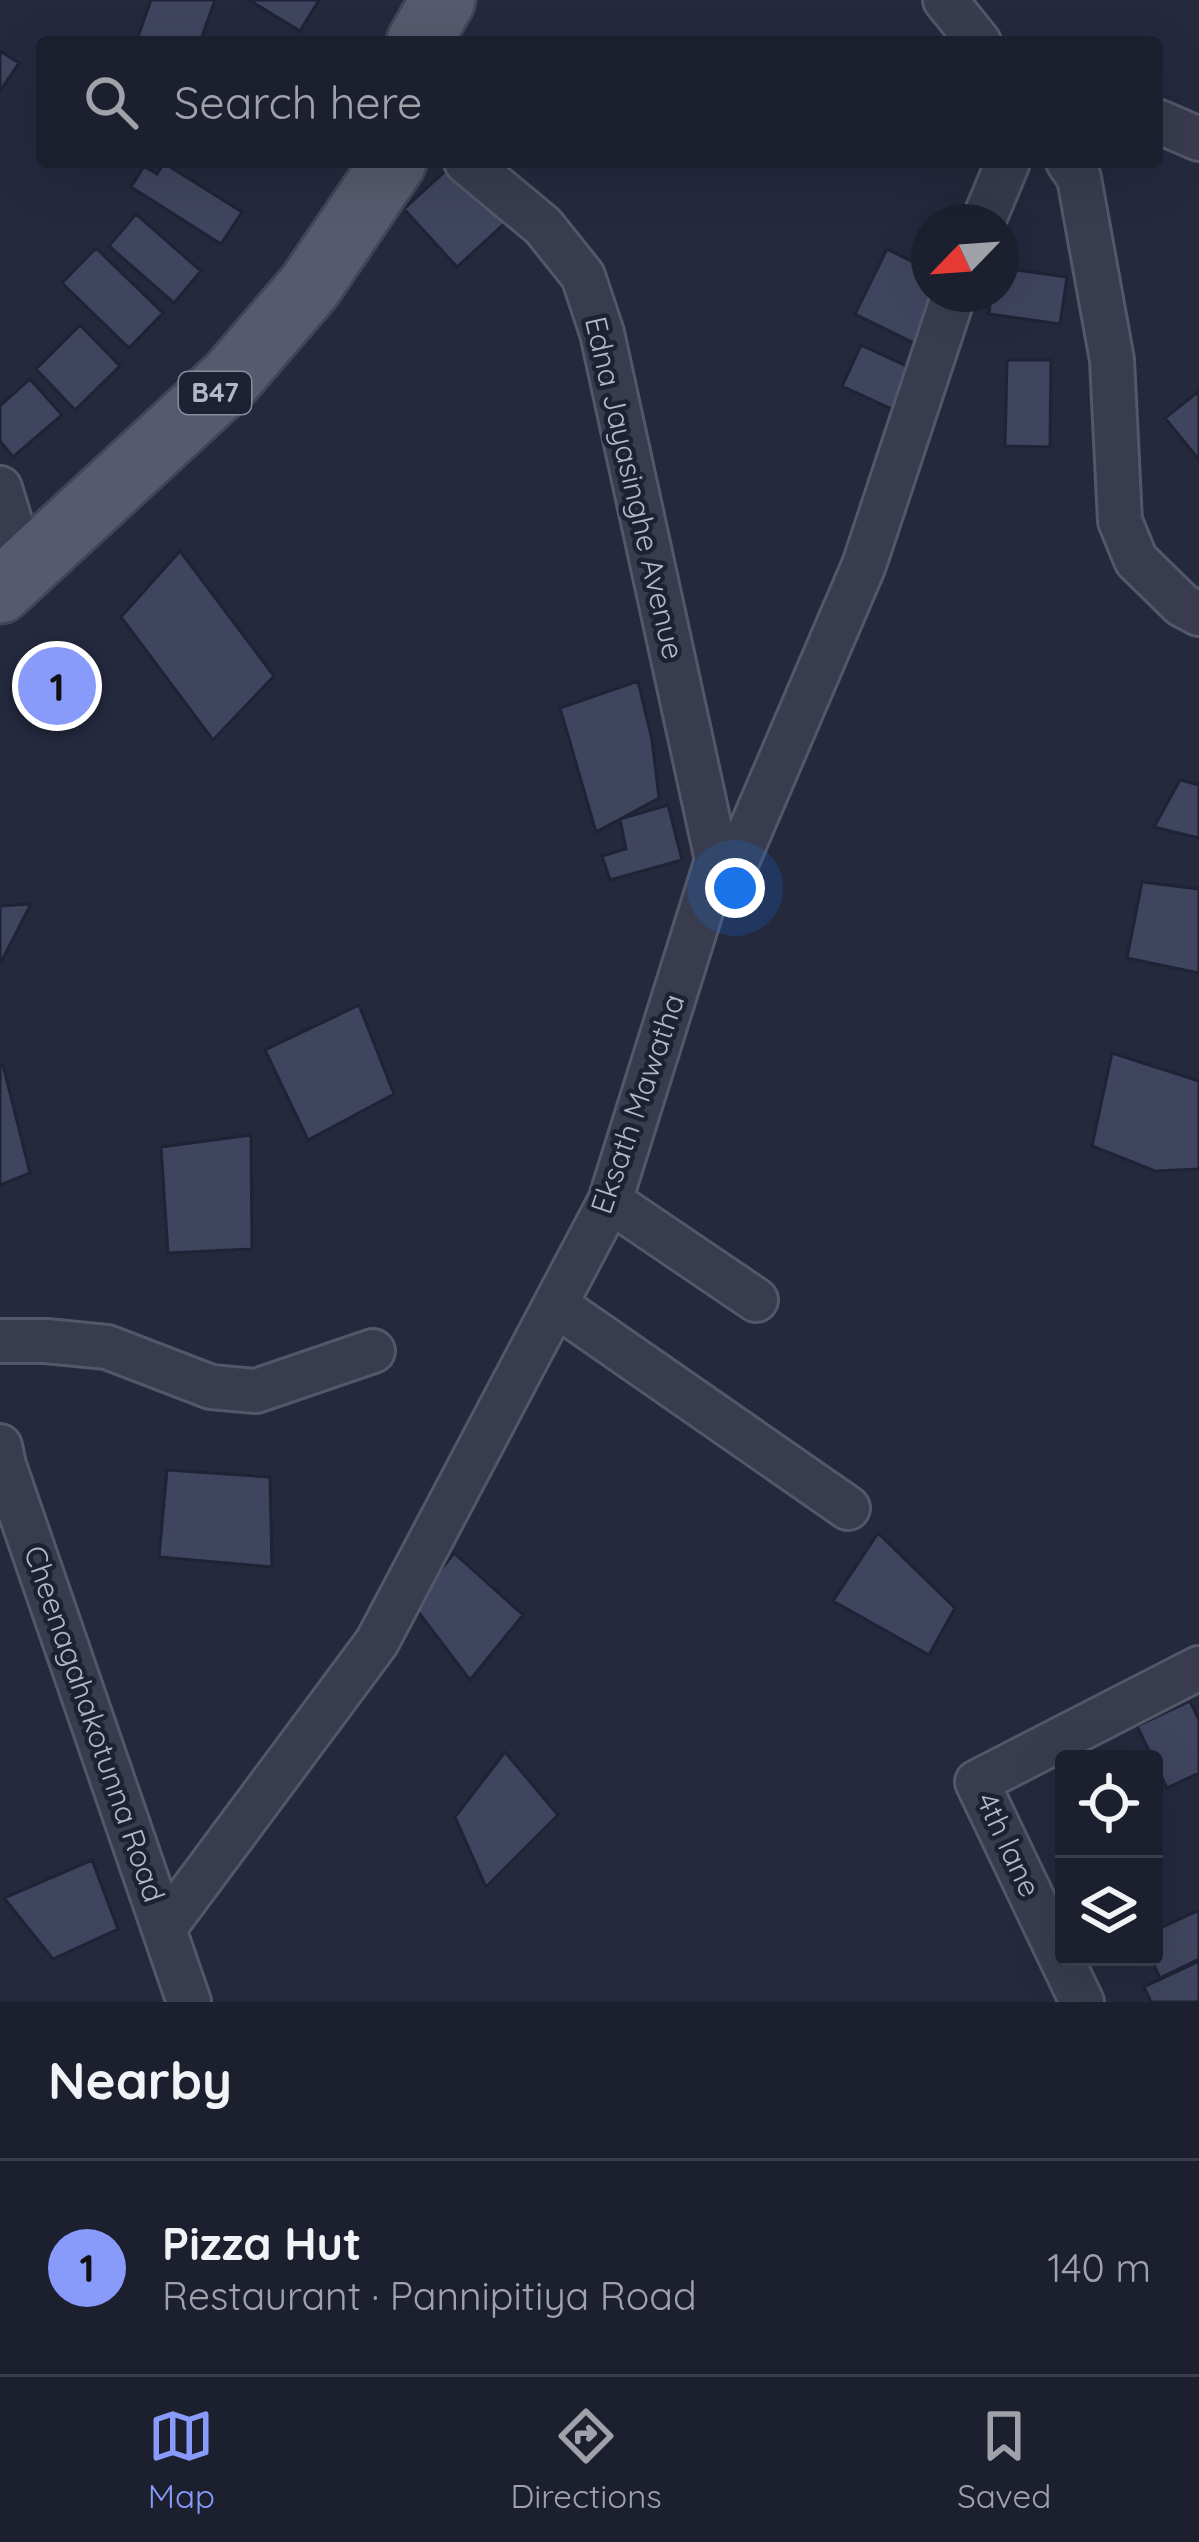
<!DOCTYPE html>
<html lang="en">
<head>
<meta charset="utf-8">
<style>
  :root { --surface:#1b1f2e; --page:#242736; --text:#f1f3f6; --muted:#a0a2aa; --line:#393d4a; --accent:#889afa }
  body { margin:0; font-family:Quicksand,sans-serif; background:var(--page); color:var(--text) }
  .controls { position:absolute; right:36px; bottom:36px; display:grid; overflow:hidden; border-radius:12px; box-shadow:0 12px 48px #0002 }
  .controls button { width:108px; height:108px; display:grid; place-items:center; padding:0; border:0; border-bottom:3px solid var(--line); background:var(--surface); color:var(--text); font:60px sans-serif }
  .compass { position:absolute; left:911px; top:204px; width:108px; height:108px; border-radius:50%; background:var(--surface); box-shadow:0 12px 48px #0002; rotate:245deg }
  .you { position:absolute; left:735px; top:888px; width:42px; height:42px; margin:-30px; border:9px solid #fff; border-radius:50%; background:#1a73e8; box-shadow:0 0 0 18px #1a73e833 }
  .badge { display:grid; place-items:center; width:78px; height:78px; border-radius:50%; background:var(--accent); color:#111; font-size:39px; font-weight:700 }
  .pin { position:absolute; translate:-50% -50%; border:6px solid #fff; box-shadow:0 3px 12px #0006 }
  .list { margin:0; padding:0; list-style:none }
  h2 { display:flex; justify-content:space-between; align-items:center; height:156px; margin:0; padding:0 48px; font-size:51px }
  h2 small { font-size:39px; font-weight:400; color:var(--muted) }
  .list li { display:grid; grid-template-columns:78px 1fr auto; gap:36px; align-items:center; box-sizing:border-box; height:216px; padding:0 48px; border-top:3px solid var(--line) }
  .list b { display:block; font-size:45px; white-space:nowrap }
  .list p { margin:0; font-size:39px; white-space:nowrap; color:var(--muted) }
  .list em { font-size:39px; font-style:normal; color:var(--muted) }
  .icon { flex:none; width:66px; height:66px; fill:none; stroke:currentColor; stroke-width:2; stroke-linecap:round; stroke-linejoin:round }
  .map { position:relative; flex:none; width:1199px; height:2002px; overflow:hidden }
  .search { position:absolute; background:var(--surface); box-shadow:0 12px 48px #0002; left:36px; right:36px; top:36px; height:132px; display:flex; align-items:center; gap:30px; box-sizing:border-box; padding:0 42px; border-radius:12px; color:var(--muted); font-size:45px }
  .sheet { height:372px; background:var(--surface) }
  nav { display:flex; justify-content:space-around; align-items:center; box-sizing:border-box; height:168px; border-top:3px solid var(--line); background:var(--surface); font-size:33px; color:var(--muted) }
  nav a { display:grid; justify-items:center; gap:6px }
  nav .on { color:var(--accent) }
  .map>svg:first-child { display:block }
  .building { fill:#40455f; stroke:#1f2335; stroke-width:3 }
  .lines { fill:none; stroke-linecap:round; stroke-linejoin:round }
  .street-casing { stroke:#535769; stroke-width:48 }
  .primary-casing { stroke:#414557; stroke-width:69 }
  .street { stroke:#383c4e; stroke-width:42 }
  .primary { stroke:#565a6e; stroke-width:63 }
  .labels { text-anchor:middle; stroke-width:9; stroke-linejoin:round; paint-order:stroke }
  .shield { fill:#1d2133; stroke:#878a9c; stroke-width:3 }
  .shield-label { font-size:27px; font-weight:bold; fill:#b4b7c9 }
  .street-label { font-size:30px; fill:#b4b7c9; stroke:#1d2133 }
</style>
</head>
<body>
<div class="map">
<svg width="1199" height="2002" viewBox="0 0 1199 2002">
  <rect width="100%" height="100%" fill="#24293e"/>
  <!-- building -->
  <path class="building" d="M 151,0 L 215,0 L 200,42 L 136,42 Z
    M 249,0 L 319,0 L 300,31 Z
    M 0,51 L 19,63 L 0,91 Z
    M 164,163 L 242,212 L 221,244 L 131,187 L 144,166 L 157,174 Z
    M 453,164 L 506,222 L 457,267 L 404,209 Z
    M 136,214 L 201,271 L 174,303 L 109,246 Z
    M 96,248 L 163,313 L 129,348 L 62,283 Z
    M 887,249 L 929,270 L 929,294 L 937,294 L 914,343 L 855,314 Z
    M 1001,268 L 1067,277 L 1060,324 L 989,314 L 991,294 L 1001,294 Z
    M 80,325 L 120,366 L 75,410 L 36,369 Z
    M 861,345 L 917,371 L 898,412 L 842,386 Z
    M 1007,360 L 1051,360 L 1050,447 L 1005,446 Z
    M 30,379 L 62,415 L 13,457 L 0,441 L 0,406 Z
    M 1199,391 L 1199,460 L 1165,418 Z
    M 180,551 L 274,676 L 213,740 L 121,617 Z
    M 638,681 L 652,740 L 659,798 L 596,832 L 560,708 Z
    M 1180,780 L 1199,785 L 1199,838 L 1154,827 Z
    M 668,805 L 682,860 L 610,880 L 602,856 L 626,849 L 620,819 Z
    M 1142,882 L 1199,889 L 1199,973 L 1127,958 Z
    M 31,904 L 0,964 L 0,906 Z
    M 359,1005 L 394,1094 L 308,1140 L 265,1050 Z
    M 1112,1053 L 1199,1081 L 1199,1169 L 1155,1171 L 1092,1146 Z
    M 0,1065 L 3,1065 L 30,1173 L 0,1185 Z
    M 251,1135 L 252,1249 L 168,1253 L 161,1147 Z
    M 167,1470 L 270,1477 L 272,1567 L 159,1557 Z
    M 878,1533 L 955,1608 L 929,1655 L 833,1601 Z
    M 454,1553 L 523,1615 L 470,1680 L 413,1605 Z
    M 1190,1701 L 1199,1720 L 1199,1773 L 1167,1788 L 1137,1726 Z
    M 505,1752 L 558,1815 L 486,1887 L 455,1817 Z
    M 92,1860 L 118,1929 L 53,1959 L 4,1898 Z
    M 1199,1910 L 1199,1959 L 1160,1978 L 1150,1957 L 1154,1957 L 1154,1931 Z
    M 1199,1961 L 1199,2002 L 1151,2002 L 1144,1987 Z"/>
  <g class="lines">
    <defs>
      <path id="street" d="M 945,0 L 979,42
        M 1157,121 L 1199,139
        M 466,162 L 543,226 L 583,276 L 602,333 L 717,860
        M 1068,162 L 1079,178 L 1112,360 L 1120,521 L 1136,560 L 1182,605 L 1199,614
        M 983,222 L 1008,162
        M 0,488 L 15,537
        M 610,1201 L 756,1300
        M 556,1305 L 848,1508
        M 0,1341 L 46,1341 L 107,1347 L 211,1387 L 256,1391 L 373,1351
        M 0,1446 L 4,1465 L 189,2002
        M 165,1927 L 377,1642 L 610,1201 L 717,860 L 738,859 L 864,565 L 954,294
        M 1082,2002 L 977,1782 L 1199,1668"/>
      <path id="primary" d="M 419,42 L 443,0
        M 0,591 L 231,378 L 310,286 L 394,162"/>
    </defs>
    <!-- street casing -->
    <use href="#street" class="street-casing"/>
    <!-- primary casing -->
    <use href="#primary" class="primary-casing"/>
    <!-- street -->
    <use href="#street" class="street"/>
    <!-- primary -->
    <use href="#primary" class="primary"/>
  </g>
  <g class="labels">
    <!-- shield labels -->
    <rect class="shield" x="179" y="372" width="72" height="42" rx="9"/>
    <g class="shield-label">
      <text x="215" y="402">B47</text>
    </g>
    <!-- street labels -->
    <g class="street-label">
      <text transform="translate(634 488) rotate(77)" y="10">Edna Jayasinghe Avenue</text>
      <text transform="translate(638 1104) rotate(-71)" y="10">Eksath Mawatha</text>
      <text transform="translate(94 1724) rotate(71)" y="10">Cheenagahakotunna Road</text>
      <text transform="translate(1008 1845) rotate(65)" y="10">4th lane</text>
    </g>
  </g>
</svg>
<div class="controls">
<button><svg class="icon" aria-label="locate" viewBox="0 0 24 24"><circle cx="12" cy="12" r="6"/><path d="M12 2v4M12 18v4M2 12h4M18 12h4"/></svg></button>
<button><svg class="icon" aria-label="layers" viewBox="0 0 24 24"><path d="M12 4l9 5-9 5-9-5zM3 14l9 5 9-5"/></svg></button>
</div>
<svg class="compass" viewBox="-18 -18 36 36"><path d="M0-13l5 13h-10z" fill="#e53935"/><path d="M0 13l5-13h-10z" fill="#a0a2aa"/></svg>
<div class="you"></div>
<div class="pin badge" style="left:57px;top:686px">1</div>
<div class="search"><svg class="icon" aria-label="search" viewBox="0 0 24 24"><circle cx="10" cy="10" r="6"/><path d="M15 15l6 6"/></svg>Search here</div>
</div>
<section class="sheet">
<h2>Nearby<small></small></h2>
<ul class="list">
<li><span class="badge">1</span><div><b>Pizza Hut</b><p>Restaurant · Pannipitiya Road</p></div><em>140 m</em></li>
</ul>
</section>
<nav>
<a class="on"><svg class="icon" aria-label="map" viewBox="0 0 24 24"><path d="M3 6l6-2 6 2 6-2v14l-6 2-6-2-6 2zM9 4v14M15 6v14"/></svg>Map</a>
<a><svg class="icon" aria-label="directions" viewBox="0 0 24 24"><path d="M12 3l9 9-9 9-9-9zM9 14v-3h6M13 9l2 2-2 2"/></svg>Directions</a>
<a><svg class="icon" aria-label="saved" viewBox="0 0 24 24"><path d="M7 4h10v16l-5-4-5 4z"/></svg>Saved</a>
</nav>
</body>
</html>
